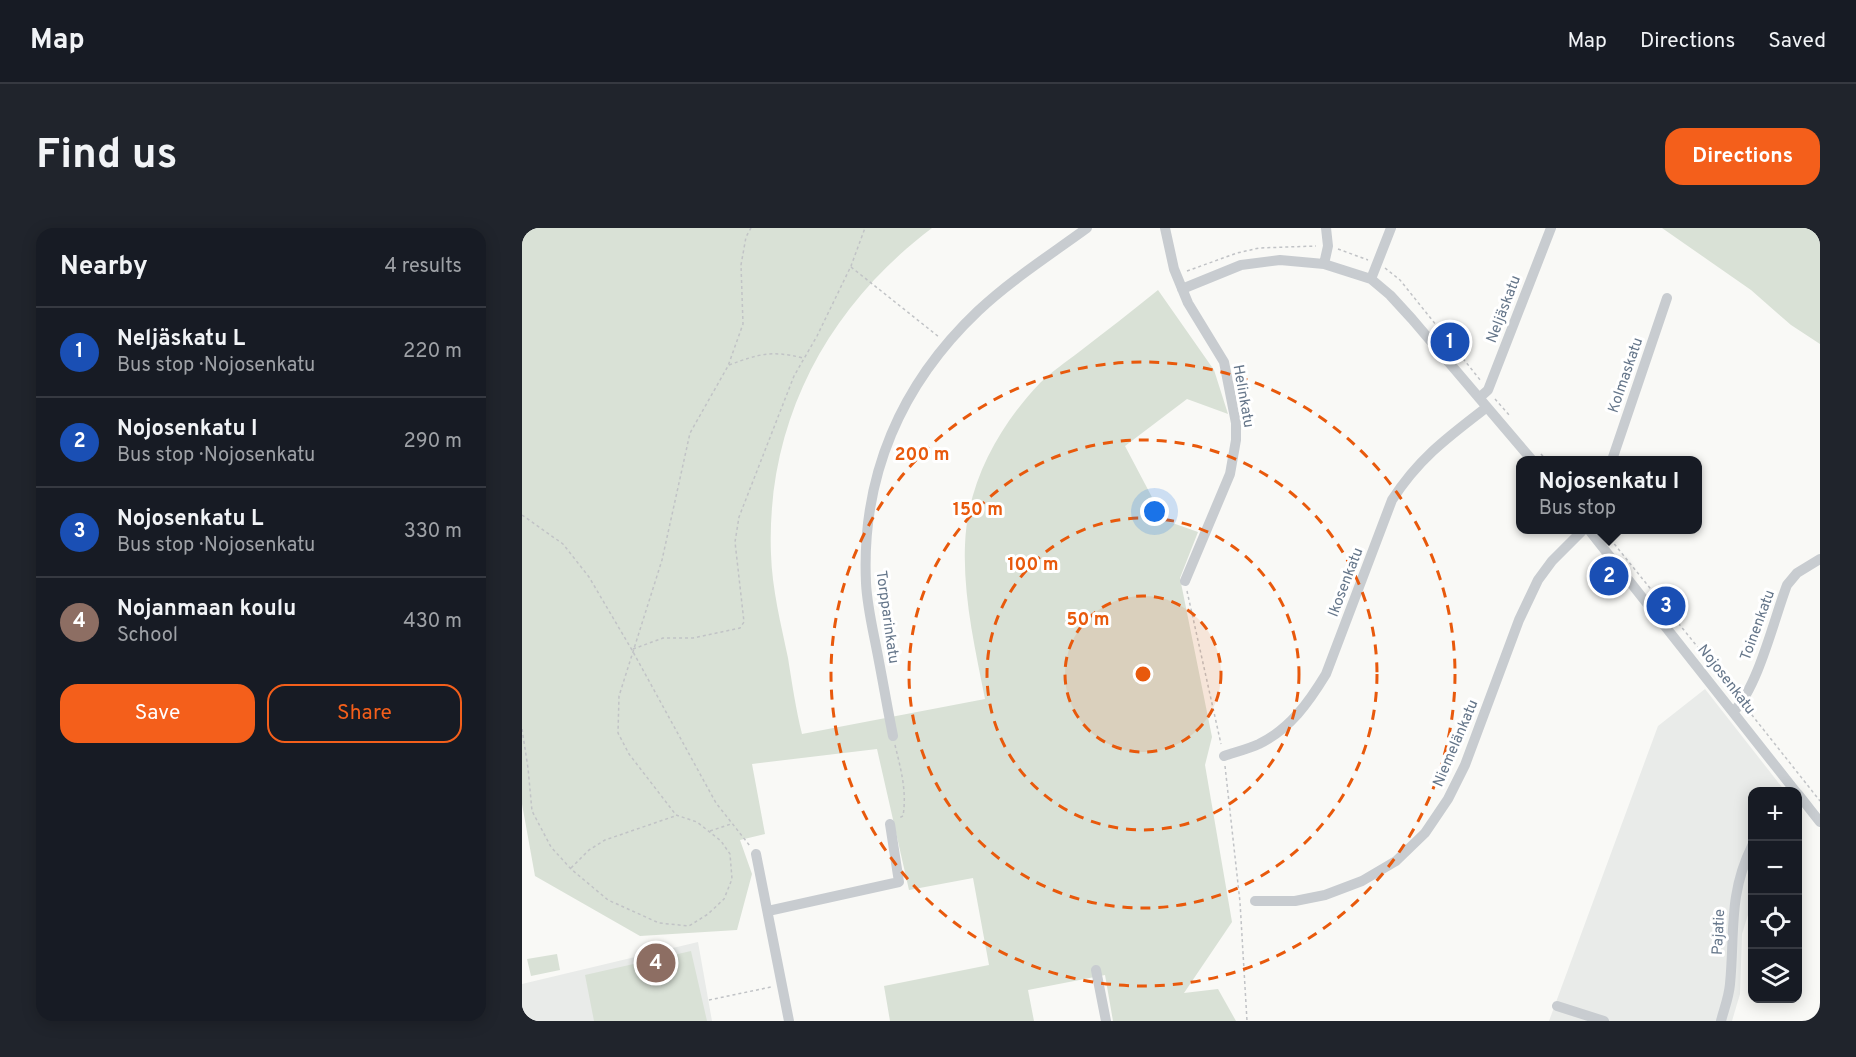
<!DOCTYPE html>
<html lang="en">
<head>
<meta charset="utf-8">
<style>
  :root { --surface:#171b24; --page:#20242c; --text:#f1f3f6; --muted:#9ea1a6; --line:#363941; --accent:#f45f1b }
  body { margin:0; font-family:Overpass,sans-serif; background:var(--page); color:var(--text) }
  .controls { position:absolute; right:18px; bottom:18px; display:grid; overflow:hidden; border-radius:12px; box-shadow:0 3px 15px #0003 }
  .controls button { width:54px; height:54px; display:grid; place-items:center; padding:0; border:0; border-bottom:2px solid var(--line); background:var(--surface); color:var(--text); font:30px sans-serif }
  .you { position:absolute; left:633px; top:284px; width:21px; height:21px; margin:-15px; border:4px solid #fff; border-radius:50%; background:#1a73e8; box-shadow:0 0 0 9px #1a73e833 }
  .badge { display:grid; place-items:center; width:39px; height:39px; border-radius:50%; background:var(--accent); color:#fff; font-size:20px; font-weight:700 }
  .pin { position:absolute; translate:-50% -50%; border:3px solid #fff; box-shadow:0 2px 6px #0006 }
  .popup { position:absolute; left:994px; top:228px; width:186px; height:78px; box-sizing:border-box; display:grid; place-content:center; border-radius:12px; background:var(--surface); filter:drop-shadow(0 2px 4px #0005); font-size:20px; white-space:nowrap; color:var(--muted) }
  .popup b { font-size:22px; color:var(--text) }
  .popup::after { content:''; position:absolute; left:50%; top:100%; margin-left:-12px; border:12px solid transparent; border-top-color:var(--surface) }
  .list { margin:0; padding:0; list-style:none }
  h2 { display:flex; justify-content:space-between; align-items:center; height:78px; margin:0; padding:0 24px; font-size:26px }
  h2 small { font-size:20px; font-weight:400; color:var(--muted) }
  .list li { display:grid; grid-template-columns:39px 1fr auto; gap:18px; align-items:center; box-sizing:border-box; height:90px; padding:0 24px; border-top:2px solid var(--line) }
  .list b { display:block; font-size:22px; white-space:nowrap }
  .list p { margin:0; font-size:20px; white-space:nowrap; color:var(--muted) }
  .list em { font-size:20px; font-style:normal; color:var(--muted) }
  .actions { display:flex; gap:12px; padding:18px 24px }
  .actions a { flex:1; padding:14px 0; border:2px solid var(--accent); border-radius:18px; text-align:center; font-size:21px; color:var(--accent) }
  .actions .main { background:var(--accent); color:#fff }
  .icon { flex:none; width:33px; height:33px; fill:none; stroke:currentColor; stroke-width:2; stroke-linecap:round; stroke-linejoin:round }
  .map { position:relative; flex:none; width:1298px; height:793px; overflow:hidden; border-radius:18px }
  header { display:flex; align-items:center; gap:36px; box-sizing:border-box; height:84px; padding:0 30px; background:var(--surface); border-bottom:2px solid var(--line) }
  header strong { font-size:28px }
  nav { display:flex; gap:33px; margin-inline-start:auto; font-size:21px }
  .intro { display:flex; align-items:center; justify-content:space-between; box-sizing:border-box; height:144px; padding:0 36px }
  h1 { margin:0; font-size:42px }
  .button { padding:15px 27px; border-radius:18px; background:var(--accent); color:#fff; font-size:21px; font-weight:700 }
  main { display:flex; gap:36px; padding:0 36px }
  aside { flex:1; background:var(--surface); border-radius:18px; box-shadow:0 3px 15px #0003 }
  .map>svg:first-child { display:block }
  .built { fill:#e9ebe9 }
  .green { fill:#d9e1d6 }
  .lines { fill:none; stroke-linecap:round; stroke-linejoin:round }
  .path { stroke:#c1c3c6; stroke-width:1.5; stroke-dasharray:3 3; stroke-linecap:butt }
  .minor { stroke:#c8ccd0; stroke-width:10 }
  .ring { fill:none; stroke:#e8590c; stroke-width:3; stroke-dasharray:10 8 }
  .labels { text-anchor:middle; stroke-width:6; stroke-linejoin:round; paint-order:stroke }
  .street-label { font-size:15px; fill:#65768a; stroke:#fff }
  .centre { fill:#e8590c; stroke:#fff; stroke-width:3 }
  .ring-label { font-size:18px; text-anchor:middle; font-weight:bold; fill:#e8590c; stroke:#fff; stroke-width:6; stroke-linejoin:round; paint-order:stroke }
</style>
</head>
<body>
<header>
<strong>Map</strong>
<nav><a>Map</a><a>Directions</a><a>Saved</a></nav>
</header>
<div class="intro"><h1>Find us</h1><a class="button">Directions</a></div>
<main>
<aside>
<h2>Nearby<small>4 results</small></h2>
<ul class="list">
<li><span class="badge" style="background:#1a4fb4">1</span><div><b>Neljäskatu L</b><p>Bus stop · Nojosenkatu</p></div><em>220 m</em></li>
<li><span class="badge" style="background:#1a4fb4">2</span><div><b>Nojosenkatu I</b><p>Bus stop · Nojosenkatu</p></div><em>290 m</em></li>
<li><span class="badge" style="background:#1a4fb4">3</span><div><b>Nojosenkatu L</b><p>Bus stop · Nojosenkatu</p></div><em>330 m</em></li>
<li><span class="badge" style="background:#8d6e63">4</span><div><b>Nojanmaan koulu</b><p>School</p></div><em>430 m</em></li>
</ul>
<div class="actions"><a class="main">Save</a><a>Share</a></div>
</aside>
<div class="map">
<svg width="1298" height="793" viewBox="0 0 1298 793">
  <rect width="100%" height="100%" fill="#f9f9f6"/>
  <!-- built -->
  <path class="built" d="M 1183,461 L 1263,563 L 1230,564 L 1230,674 L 1220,706 L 1218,766 L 1210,793 L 1027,793 L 1136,498 Z
    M 176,714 L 190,793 L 0,793 L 0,756 Z"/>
  <!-- green -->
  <path class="green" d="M 0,0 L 410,0 C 305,79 244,194 249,326 C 250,361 259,396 266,430 C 270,455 274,482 280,506 L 463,471 C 453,420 441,369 443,317 C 445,256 476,199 518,155 C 529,144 544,134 557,124 C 583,104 610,83 636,62 L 692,142 L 706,186 L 665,171 L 603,218 L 642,292 L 676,304 L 658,350 L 690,509 L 683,537 L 710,694 L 662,765 L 696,761 L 714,793 L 591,793 L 583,747 L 506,762 L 512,793 L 368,793 L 362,758 L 467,737 L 451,650 L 387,662 L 355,521 L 230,536 L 243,606 L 218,612 L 230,646 L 215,702 L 118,708 L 13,648 L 0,576 Z
    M 1140,0 L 1298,0 L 1298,116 L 1269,97 L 1229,62 Z
    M 169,723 L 185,793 L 72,793 L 63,747 Z
    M 35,726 L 38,742 L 9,748 L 5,731 Z"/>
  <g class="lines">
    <!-- path -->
    <path class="path" d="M 816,21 L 846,32
      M 329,39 L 417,109
      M 863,40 L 878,52 L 959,153
      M 665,43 L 715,25 L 737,20 L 794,18
      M 207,137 C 237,126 249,122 281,130
      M 973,171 L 988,188
      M 1019,226 L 1024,232
      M 0,287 L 41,316 L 67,349 L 110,422 L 194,575 L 228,618
      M 1081,302 L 1212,464
      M 665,363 L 699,516
      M 111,421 L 141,410 L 171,410 L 218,400 L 222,394 L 213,314 L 217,289 L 272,148 L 295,108 L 329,38 L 343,0
      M 1226,482 L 1298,573
      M 0,501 L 6,540 L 10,583 L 29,619 L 49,641 L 86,672 L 137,695 L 167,698 L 186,686 L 202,671 L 210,651 L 208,626 L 199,613 L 175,594 L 154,587 L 107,526 L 96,505 L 97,468 L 140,332 L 168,205 L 206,138 L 221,96 L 219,37 L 224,9 L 229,0
      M 373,517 C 379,542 385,563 381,588 L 377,590
      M 703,538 L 718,674 L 725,793
      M 188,603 L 209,596
      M 49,640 L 67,622 L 83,612 L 153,588
      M 187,772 L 249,759"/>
    <!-- minor -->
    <path class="minor" d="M 643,0 L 652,41 L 666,75 L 702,134 L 714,195 L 714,212 L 708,246 L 663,353
      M 802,36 L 806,18 L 804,0
      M 849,51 L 869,0
      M 660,61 L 719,37 L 758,32 L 802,36 L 849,51 L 868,67 L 890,91 L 1010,232
      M 957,170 L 966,162 L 1029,0
      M 1090,232 L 1145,70
      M 1067,302 L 1274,564
      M 1212,483 C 1236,459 1252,391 1265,357 L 1275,345 L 1298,331
      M 371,508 C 365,478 360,448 354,418 C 350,398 345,376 344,355 C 339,248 379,156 456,83 C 489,52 528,27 565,0
      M 702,528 C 714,524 726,521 737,516 C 768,501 787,474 804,446 L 870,272 C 897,230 926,209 965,179
      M 1276,566 L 1298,594
      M 234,626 L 267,793
      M 733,673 L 773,673 L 803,667 L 840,653 L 874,633 L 903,605 L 926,571 L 943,537 L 997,392 L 1016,352 L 1030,333 L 1061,302
      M 246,683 L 377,654 L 368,596
      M 574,742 L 584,793
      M 1035,778 L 1082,793
      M 1199,793 C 1202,781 1207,769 1208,756 C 1213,705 1206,667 1230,618"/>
  </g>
  <!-- distance rings -->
  <circle cx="621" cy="446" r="78" fill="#e8590c" fill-opacity=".12"/>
  <g class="ring">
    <circle cx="621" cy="446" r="78"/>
    <circle cx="621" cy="446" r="156"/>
    <circle cx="621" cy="446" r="234"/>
    <circle cx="621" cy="446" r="312"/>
  </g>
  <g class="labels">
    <!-- street labels -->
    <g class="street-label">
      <text transform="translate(981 81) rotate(-69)" y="5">Neljäskatu</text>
      <text transform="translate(1103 147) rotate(-71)" y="5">Kolmaskatu</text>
      <text transform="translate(722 168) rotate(80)" y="5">Helinkatu</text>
      <text transform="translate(823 354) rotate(-69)" y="5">Ikosenkatu</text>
      <text transform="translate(366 389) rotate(82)" y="5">Torpparinkatu</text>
      <text transform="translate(1235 397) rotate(-70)" y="5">Toinenkatu</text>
      <text transform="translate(1205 451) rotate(52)" y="5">Nojosenkatu</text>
      <text transform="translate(933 515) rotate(-67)" y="5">Niemelänkatu</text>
      <text transform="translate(1196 704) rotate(-87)" y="5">Pajatie</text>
    </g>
  </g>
  <circle cx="621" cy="446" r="9" class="centre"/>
  <g class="ring-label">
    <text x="400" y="232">200 m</text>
    <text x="456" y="287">150 m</text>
    <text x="511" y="342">100 m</text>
    <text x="566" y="397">50 m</text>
  </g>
</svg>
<div class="controls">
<button>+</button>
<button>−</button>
<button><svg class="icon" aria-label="locate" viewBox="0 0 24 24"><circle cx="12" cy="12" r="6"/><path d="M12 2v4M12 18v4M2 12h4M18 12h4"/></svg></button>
<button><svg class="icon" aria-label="layers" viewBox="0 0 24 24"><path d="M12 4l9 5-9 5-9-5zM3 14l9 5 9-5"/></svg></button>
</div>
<div class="you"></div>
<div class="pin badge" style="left:928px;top:114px;background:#1a4fb4">1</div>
<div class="pin badge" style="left:1087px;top:348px;background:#1a4fb4">2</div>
<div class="popup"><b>Nojosenkatu I</b>Bus stop</div>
<div class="pin badge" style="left:1144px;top:378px;background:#1a4fb4">3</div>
<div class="pin badge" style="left:134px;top:735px;background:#8d6e63">4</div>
</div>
</main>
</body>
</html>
